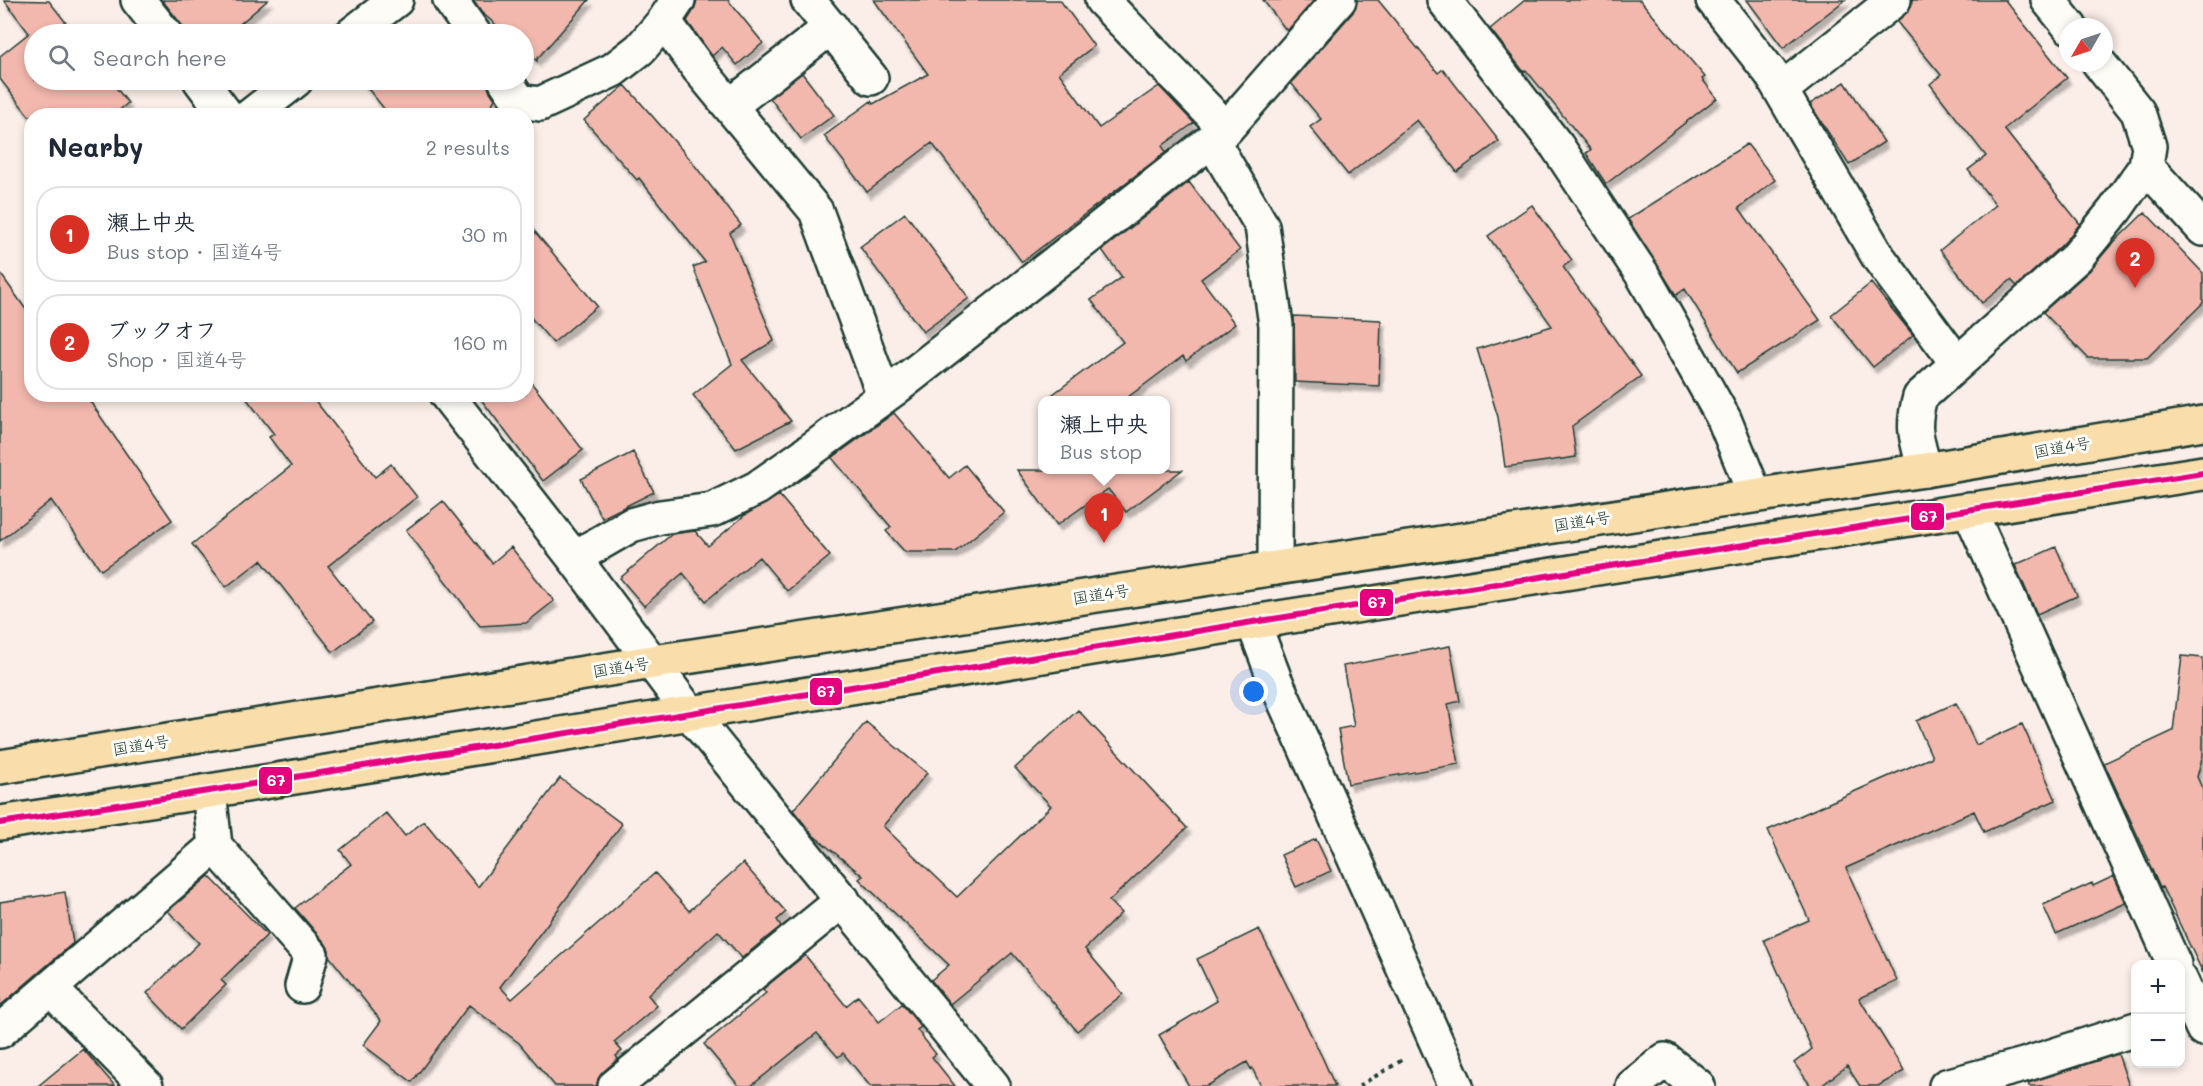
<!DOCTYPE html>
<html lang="en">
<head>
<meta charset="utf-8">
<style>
  :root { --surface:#fff; --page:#f2f2f3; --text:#1f2937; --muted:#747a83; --line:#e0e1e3; --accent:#d93025 }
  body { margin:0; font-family:Mali,"Klee One",sans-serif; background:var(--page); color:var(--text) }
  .controls { position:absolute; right:18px; bottom:18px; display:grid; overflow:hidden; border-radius:12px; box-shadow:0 3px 9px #0003 }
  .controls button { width:54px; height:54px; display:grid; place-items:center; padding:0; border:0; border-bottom:2px solid var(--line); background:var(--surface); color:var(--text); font:30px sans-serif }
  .compass { position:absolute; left:2059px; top:18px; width:54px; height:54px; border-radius:50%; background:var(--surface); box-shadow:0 3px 9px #0003; rotate:231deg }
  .you { position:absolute; left:1254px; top:692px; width:21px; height:21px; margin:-15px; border:4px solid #fff; border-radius:50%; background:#1a73e8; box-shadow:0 0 0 9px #1a73e833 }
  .badge { display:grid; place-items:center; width:39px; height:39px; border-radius:50%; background:var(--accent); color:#fff; font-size:20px; font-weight:700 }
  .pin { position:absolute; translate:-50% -50px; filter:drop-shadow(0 2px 3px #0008) }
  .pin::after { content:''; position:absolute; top:32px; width:21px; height:18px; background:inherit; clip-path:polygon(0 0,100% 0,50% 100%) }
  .popup { position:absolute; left:1038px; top:396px; width:132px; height:78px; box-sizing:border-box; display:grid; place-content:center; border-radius:12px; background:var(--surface); filter:drop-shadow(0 2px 4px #0005); font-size:20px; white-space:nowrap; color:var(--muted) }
  .popup b { font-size:22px; color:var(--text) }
  .popup::after { content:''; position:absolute; left:50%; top:100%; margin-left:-12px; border:12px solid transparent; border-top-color:var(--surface) }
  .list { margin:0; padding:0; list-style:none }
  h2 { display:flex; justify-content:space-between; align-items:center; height:78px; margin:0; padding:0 24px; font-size:26px }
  h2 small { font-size:20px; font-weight:400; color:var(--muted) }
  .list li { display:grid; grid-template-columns:39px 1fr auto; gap:18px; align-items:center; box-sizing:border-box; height:96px; margin:0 12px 12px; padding:0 12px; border:2px solid var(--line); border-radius:24px }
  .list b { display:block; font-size:22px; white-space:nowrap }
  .list p { margin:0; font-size:20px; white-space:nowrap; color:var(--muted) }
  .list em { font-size:20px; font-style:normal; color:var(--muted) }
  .icon { flex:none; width:33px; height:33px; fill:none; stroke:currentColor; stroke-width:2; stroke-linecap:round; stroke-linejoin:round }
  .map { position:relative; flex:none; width:2203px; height:1086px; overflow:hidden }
  .search { position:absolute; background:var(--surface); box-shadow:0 3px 9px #0003; left:24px; top:24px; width:510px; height:66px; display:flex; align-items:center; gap:15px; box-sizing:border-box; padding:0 21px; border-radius:33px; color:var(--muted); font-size:22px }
  .panel { position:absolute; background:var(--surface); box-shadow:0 3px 9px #0003; left:24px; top:108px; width:510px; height:294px; border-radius:24px }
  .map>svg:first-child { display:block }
  .building { fill:#f2b7ad; stroke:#1f3d34; stroke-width:1.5; filter:url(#shadow) }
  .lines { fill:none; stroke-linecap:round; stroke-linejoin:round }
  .street-casing { stroke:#1f3d34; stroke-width:38 }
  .highway-casing { stroke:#1f3d34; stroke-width:38 }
  .path { stroke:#1f3d34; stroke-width:4; stroke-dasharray:4.5 4.5; stroke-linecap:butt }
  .street { stroke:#fdfcf7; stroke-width:33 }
  .highway { stroke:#f9deab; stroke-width:33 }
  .bus-1-casing { stroke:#fdfcf7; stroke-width:10 }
  .bus-1 { stroke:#e5007d; stroke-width:6 }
  .labels { text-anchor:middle; stroke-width:6; stroke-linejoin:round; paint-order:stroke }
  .street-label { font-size:16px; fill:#1f3d34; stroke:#fdfcf7 }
  .line-badge { stroke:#fdfcf7; stroke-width:2 }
  .badge-label { font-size:16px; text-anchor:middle; font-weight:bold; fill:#fff }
</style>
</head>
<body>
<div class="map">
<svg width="2203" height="1086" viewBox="0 0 2203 1086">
  <defs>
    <filter id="shadow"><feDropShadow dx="3.5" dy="6" stdDeviation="1.5" flood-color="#0004"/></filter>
  </defs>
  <rect width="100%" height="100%" fill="#fbeee8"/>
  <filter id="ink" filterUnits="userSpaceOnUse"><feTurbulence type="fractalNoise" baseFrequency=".0167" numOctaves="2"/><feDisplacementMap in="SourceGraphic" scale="12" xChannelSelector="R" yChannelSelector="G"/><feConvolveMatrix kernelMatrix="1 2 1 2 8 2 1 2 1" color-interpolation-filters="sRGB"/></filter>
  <g filter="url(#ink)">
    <!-- building -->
    <path class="building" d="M 4,0 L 49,1 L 75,34 L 34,34 L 34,80 L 110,80 L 128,103 L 112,116 L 29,116 L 0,79 L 0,56 L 29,33 Z
      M 162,0 L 268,0 L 228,34 L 189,34 Z
      M 473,0 L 589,0 L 537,59 L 537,61 L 524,49 L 524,34 L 507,34 L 481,12 Z
      M 697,0 L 728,0 L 763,43 L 737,65 L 722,47 L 712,56 L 687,21 L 694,10 Z
      M 874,0 L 1060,0 L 1094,46 L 1059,73 L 1099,128 L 1159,86 L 1194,123 L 1162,146 L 1166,152 L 1022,262 L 932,143 L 867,192 L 824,136 L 871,101 L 873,104 L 928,74 Z
      M 1263,0 L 1314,0 L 1287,31 Z
      M 1357,0 L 1378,0 L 1438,73 L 1443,69 L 1499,141 L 1457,172 L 1417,120 L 1348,175 L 1310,127 L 1321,119 L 1291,83 L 1353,12 Z
      M 1525,0 L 1640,0 L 1705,77 L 1702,79 L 1717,98 L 1606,184 L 1586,153 L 1591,150 L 1526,70 L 1524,72 L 1490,29 Z
      M 1747,0 L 1845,0 L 1783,48 Z
      M 1912,0 L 2005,0 L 2067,78 L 2004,129 L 2080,224 L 2063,244 L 2017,286 L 2011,280 L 1982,303 L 1940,250 L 1996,205 L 1968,170 L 1986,156 L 1930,84 L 1941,75 L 1897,22 L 1911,7 Z
      M 802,73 L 834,115 L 801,139 L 770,98 Z
      M 361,80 L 487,80 L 489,90 L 495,99 L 485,116 L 390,116 Z
      M 1845,82 L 1884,142 L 1849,165 L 1810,104 Z
      M 625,85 L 689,158 L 741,225 L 730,233 L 774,341 L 742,360 L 791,421 L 736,449 L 693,395 L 732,364 L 693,267 L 705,262 L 639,178 L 637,180 L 584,120 Z
      M 1747,144 L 1775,180 L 1739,208 L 1820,320 L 1737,373 L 1685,289 L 1676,295 L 1628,219 Z
      M 1189,182 L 1240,250 L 1201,279 L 1235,324 L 1186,361 L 1183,356 L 1124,400 L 1045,400 L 1123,342 L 1091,300 L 1122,277 L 1102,250 Z
      M 1532,205 L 1572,260 L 1563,267 L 1641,376 L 1572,426 L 1576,457 L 1505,467 L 1498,417 L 1477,349 L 1552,326 L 1488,236 Z
      M 2145,212 L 2203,273 L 2203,303 L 2147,358 L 2088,358 L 2043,312 L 2089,271 L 2111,245 Z
      M 905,213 L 969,298 L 923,332 L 860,247 Z
      M 526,221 L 597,306 L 553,343 L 526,312 Z
      M 0,273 L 32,318 L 32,394 L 85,394 L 172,520 L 101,570 L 51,500 L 0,541 Z
      M 1871,283 L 1913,335 L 1873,367 L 1831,315 Z
      M 1294,316 L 1381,320 L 1379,386 L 1295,382 Z
      M 530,381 L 583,450 L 543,481 L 477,394 L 526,394 L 526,384 Z
      M 243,394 L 310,394 L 375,477 L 391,464 L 417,497 L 328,566 L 372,622 L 333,652 L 261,560 L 226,587 L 192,544 L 291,466 L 269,437 L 274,434 Z
      M 894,413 L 949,478 L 965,465 L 1004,512 L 955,552 L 905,552 L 886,531 L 891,527 L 832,458 Z
      M 633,452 L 654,492 L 602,518 L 581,479 Z
      M 1017,470 L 1182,470 L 1126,512 L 1108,489 L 1057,525 Z
      M 779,495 L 830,556 L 787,591 L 759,557 L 706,601 L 683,573 L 644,606 L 620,578 L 672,534 L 695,531 L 708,546 L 745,515 Z
      M 443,501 L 492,563 L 511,547 L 554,601 L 526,623 L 480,626 L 406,530 Z
      M 2056,547 L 2077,596 L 2037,614 L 2015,565 Z
      M 1450,646 L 1460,701 L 1448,704 L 1459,764 L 1348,784 L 1338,729 L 1354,726 L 1343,666 Z
      M 2182,656 L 2203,658 L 2203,755 L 2197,777 L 2203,790 L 2203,973 L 2162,887 L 2160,888 L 2148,861 L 2149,860 L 2104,763 L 2173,731 Z
      M 1956,703 L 1976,745 L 2022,724 L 2056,800 L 1984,832 L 1974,811 L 1846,868 L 1897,981 L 1859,998 L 1904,1071 L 1878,1086 L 1860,1086 L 1847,1066 L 1821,1086 L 1811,1086 L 1794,1063 L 1812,1049 L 1764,940 L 1809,920 L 1768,830 L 1932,757 L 1916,721 Z
      M 1078,710 L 1187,828 L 1109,901 L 1121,913 L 1085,949 L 1123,994 L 1077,1031 L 1012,953 L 950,1004 L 931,980 L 949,965 L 859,879 L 863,876 L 813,835 L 793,810 L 866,722 L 927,773 L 883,826 L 957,897 L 1051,806 L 1015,768 Z
      M 560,778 L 622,824 L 500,987 L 512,999 L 655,873 L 689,911 L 743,863 L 786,912 L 777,920 L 781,926 L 742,958 L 718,931 L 648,995 L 657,1006 L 614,1042 L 622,1051 L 616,1056 L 618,1059 L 603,1072 L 598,1079 L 597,1086 L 555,1086 L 519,1043 L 469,1005 L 412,1082 L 363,1045 L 381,1021 L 329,956 L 329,950 L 325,943 L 295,908 L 351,864 L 340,850 L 386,813 L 405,836 L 424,821 L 478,887 Z
      M 1316,839 L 1331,871 L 1296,887 L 1281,855 Z
      M 209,876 L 267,935 L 221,980 L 226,985 L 181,1029 L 147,993 L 199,943 L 168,911 Z
      M 2114,876 L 2126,903 L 2056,934 L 2043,905 L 2092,883 L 2093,886 Z
      M 65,892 L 73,943 L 0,1006 L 0,902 Z
      M 1259,929 L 1323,1059 L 1335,1086 L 1261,1086 L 1252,1068 L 1251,1069 L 1247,1062 L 1207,1086 L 1189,1086 L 1159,1035 L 1217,1001 L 1197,959 Z
      M 805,955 L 846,1006 L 858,996 L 879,1022 L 902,1004 L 921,1027 L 917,1030 L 936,1054 L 932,1057 L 955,1086 L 870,1086 L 843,1053 L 838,1057 L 817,1033 L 751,1086 L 739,1086 L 704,1044 L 766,993 L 763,989 Z
      M 83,1049 L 115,1086 L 38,1086 Z
      M 2118,1054 L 2129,1086 L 2029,1086 L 2028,1083 Z"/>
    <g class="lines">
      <defs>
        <path id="street" d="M 138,0 L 165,34
          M 450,0 L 474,34
          M 808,0 L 871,78
          M 1102,0 L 1226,129
          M 1444,0 L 1557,146 L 1642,274 L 1724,419 L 1755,495
          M 1713,0 L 1770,72 L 1879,258 L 1957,363
          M 2048,0 L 2070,27
          M 664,21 L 699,69 L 816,211 L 884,396
          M 352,34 L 396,0
          M 200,80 L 227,116
          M 505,80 L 519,101 L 540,104 L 613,70 L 640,49 L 664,21 L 678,0
          M 1781,90 L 1894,0
          M 730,106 L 831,27
          M 250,116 L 296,80
          M 1212,140 L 1262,226 L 1276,325 L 1275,568
          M 2146,166 L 2203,229
          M 446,394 L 574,558 L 689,712 L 993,1086
          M 1925,470 C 1917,440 1911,429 1920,397 L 2077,257 L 2115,210 L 2146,166 L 2149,146 L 2138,112 L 2099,63
          M 1969,509 L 2174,964
          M 574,558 L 631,525 L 660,517 L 712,510 L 757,488 L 800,458 L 893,390 L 1226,129 L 1339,0
          M 1253,622 L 1275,680 L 1456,1086
          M 209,791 L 215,846 L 311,955 L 302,986
          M 2180,979 L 2203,1029
          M 50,988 L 146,1086
          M 0,1031 L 215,846
          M 615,1086 L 843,900
          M 1633,1086 L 1665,1060 L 1698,1086
          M 1946,1086 L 2024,1065 L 2136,1029"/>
        <path id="highway" d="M 0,767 L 653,662 L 1925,470 L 2203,423
          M 0,823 L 209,791 L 1253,622 L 2203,473"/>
      </defs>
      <!-- street casing -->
      <use href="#street" class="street-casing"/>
      <!-- highway casing -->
      <use href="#highway" class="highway-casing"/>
      <!-- path -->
      <path class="path" d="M 1359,1086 L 1404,1059"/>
      <!-- street -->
      <use href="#street" class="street"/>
      <!-- highway -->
      <use href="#highway" class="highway"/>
      <defs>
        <path id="bus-1" d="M 0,823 L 209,791 L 1253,622 L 2203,473"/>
      </defs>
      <!-- bus-1 casing -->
      <use href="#bus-1" class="bus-1-casing"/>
      <!-- bus-1 -->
      <use href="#bus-1" class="bus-1"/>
    </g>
  </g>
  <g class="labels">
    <!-- street labels -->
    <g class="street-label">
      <text transform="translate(2062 447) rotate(-10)" y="6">国道4号</text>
      <text transform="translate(1582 521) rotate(-9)" y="6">国道4号</text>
      <text transform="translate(1101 594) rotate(-9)" y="6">国道4号</text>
      <text transform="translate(621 667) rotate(-9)" y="6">国道4号</text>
      <text transform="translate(141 745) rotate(-9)" y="6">国道4号</text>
    </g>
  </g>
  <g class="line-badge">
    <rect x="1910" y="502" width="35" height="29" rx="6" fill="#e5007d"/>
    <rect x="1359" y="588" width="35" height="29" rx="6" fill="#e5007d"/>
    <rect x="809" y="677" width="34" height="29" rx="6" fill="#e5007d"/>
    <rect x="258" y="766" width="35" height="29" rx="6" fill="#e5007d"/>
  </g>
  <g class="badge-label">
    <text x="1928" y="522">67</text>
    <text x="1377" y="608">67</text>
    <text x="826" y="697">67</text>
    <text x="276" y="786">67</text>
  </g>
</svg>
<div class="controls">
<button>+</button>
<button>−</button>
</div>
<svg class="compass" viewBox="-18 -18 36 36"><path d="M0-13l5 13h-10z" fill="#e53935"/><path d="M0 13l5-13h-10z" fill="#747a83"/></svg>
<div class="you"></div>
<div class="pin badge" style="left:1104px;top:543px">1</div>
<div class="popup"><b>瀬上中央</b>Bus stop</div>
<div class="pin badge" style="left:2135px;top:288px">2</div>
<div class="search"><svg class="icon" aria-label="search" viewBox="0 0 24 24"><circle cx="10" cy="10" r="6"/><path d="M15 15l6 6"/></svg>Search here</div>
<section class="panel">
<h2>Nearby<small>2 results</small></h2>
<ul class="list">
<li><span class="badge">1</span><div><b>瀬上中央</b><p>Bus stop · 国道4号</p></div><em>30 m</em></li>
<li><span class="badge">2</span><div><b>ブックオフ</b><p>Shop · 国道4号</p></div><em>160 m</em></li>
</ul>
</section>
</div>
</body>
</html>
